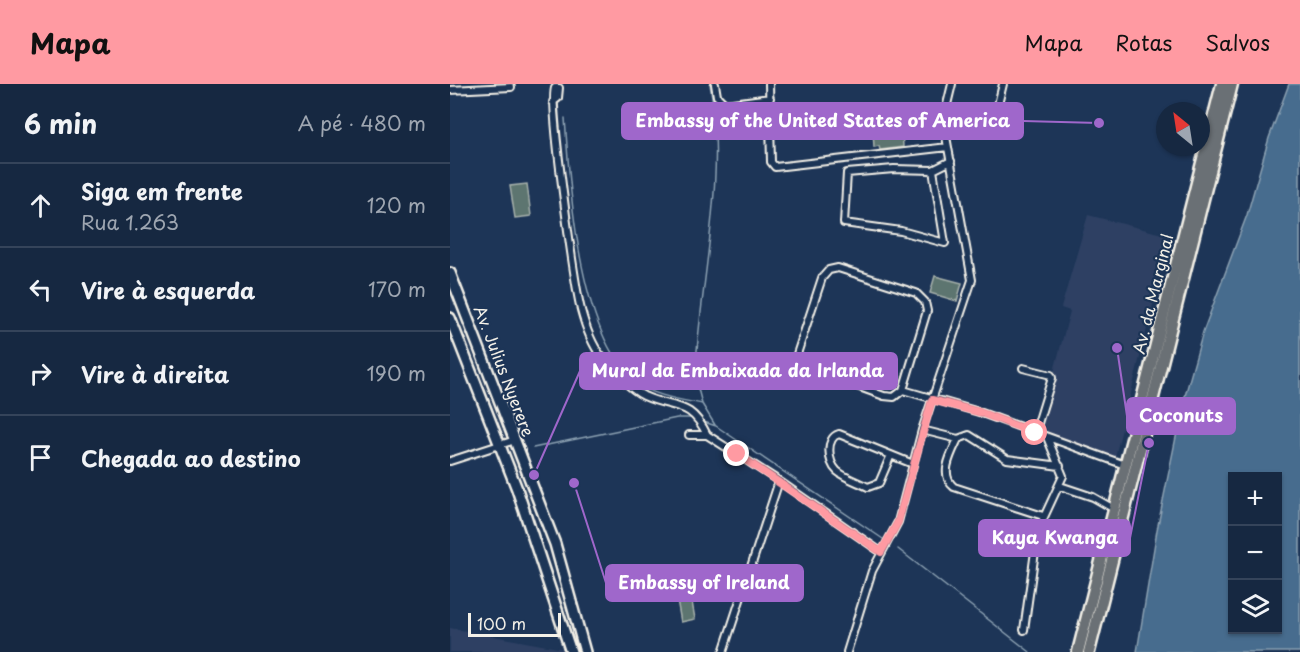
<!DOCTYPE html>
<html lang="pt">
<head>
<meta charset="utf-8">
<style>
  :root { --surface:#162841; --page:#1f3048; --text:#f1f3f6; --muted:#9ea6b1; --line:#35445a; --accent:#ff9aa2 }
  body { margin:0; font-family:"Playpen Sans",sans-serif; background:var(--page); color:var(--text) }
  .controls { position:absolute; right:18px; bottom:18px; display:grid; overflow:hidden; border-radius:0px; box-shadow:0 2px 4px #0004 }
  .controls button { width:54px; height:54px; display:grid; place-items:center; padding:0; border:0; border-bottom:2px solid var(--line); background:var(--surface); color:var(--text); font:30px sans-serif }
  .compass { position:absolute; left:706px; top:18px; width:54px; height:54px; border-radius:50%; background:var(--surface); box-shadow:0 2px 4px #0004; rotate:330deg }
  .scale { position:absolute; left:18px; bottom:15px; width:93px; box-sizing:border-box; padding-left:6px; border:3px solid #f4f1e8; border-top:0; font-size:16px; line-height:21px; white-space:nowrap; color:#f4f1e8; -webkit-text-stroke:4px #1d3557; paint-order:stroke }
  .stop { position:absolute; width:18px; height:18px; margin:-14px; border:4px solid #ff9aa2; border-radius:50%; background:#fff }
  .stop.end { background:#ff9aa2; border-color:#fff; box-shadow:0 2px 6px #0008 }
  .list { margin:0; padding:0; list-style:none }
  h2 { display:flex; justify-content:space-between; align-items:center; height:78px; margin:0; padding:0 24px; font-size:26px }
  h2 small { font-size:20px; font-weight:400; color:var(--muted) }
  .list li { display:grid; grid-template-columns:39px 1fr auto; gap:18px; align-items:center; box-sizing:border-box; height:84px; padding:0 24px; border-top:2px solid var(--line) }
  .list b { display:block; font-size:22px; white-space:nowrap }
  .list p { margin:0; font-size:20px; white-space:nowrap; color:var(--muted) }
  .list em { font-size:20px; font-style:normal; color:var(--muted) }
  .icon { flex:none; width:33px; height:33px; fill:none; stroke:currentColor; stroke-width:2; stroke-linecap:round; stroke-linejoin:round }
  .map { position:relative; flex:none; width:850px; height:568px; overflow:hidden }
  header { display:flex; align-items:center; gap:36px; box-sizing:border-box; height:84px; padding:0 30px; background:var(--accent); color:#111 }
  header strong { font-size:28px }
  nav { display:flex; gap:33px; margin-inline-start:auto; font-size:21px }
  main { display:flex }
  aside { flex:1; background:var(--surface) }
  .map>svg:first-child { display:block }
  .built { fill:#2e4164 }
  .green { fill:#5d7470; stroke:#a8b2ac; stroke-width:1.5 }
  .water { fill:#466c8e; stroke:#8ca1b2; stroke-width:1.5; fill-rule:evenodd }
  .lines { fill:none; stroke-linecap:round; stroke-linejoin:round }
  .stream { stroke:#8ca1b2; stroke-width:1.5 }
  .street-casing { stroke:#f4f1e8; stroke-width:10 }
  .secondary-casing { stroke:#f4f1e8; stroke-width:14 }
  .primary-casing { stroke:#f4f1e8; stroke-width:15 }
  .street { stroke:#1d3557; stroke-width:6 }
  .secondary { stroke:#1d3557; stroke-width:9 }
  .primary { stroke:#6b7074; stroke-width:10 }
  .route { stroke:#ff9aa2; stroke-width:8 }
  .labels { text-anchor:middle; stroke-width:4.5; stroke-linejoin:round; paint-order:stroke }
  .street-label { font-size:16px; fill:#f4f1e8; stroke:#1d3557 }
  .leader { fill:none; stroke:#9f67cb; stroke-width:2 }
  .callout-dot { fill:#9f67cb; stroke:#1d3557; stroke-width:2 }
  .callout { fill:#9f67cb; stroke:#9f67cb; stroke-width:2 }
  .callout-label { font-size:18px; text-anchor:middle; font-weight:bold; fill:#fff }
</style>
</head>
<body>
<header>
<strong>Mapa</strong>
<nav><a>Mapa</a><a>Rotas</a><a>Salvos</a></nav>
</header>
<main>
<aside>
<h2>6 min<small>A pé · 480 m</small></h2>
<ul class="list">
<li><svg class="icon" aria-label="ahead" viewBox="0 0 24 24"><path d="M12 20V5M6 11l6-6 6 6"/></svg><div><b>Siga em frente</b><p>Rua 1.263</p></div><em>120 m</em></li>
<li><svg class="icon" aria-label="left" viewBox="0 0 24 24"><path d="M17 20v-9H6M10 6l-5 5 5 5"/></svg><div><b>Vire à esquerda</b></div><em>170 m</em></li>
<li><svg class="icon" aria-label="right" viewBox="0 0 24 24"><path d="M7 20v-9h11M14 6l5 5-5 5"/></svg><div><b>Vire à direita</b></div><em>190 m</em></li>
<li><svg class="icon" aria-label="arrive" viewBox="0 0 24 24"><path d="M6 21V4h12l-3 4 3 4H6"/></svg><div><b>Chegada ao destino</b></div></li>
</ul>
</aside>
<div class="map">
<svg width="850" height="568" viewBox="0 0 850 568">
  <rect width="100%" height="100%" fill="#1d3557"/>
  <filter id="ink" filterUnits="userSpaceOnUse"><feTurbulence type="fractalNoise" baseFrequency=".0167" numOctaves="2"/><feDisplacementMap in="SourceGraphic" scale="12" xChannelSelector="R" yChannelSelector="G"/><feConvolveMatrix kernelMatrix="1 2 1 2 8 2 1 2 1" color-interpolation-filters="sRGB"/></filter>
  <g filter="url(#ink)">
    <!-- built -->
    <path class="built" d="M 638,131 L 720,152 L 665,373 L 588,348 L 620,227 L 611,224 Z
      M 0,544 L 113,565 L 113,568 L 0,568 Z"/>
    <!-- green -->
    <path class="green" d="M 452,44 L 453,63 L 430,66 L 429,62 L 424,63 L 423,47 Z
      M 77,100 L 81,132 L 65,134 L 60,102 Z
      M 485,192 L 512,199 L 507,217 L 480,209 Z
      M 240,507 L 245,535 L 231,538 L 226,510 Z"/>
    <!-- water -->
    <path class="water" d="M 839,0 L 850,0 L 850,568 L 687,568 L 707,446 L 733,319 L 753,248 L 797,131 L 819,54 ZM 782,392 L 828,392 L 828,546 L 782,546 Z"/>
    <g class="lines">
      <!-- stream -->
      <path class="stream" d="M 260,0 C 277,93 250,198 245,293 L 252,320 L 265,341
        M 115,34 C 120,104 128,253 187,299 C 203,312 233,316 252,320
        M 251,337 L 266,342 L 433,455
        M 83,364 L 227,334 L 244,334
        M 448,465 L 580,568"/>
      <defs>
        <path id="street" d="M 265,0 L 267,12 L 275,20 L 320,14
          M 319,0 L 321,78 L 325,83 L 498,63
          M 0,6 L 61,3
          M 103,18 L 108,14 L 109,4 L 105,4 C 98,14 125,202 131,226 C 135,241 141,259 151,272 C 162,285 178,304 194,312 C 224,326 240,315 257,351
          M 494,33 L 539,44 L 543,41 L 553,0
          M 483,86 L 444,85 L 397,89 L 394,139 L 451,147 L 495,159 L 483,86 L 501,77
          M 573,284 L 601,291 L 602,294 L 585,349
          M 453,306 L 444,313 L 434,312 L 355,283 L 348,278 L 347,270 L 372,194 L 379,186 L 388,184 L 466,209 L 475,218 L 477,227 L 453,306 L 529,328 L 675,381
          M 472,346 L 508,355 C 501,370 489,391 504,403 L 593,432
          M 239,351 L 257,351 L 329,397
          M 508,355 L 519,351 L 557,375 L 610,382
          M 441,371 L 429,399 L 418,403 C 408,398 395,394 387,387 C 378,378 375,354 389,350 L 463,380
          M 0,377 L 65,356
          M 610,402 L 643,413 L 664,425
          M 574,546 L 588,446 L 613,392 L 597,353
          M 273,568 L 329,397 L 431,468
          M 397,568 L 422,487 L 448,438 L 472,346 L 522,196 L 495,47 L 494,33 L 502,0"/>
        <path id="secondary" d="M 0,189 L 105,460 L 135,568
          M 0,234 L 67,405 L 121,568"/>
        <path id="primary" d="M 628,568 L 772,0
          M 639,568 L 782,0"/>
      </defs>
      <!-- street casing -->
      <use href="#street" class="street-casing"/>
      <!-- secondary casing -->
      <use href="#secondary" class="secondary-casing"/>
      <!-- primary casing -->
      <use href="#primary" class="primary-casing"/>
      <!-- street -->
      <use href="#street" class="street"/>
      <!-- secondary -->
      <use href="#secondary" class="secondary"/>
      <!-- primary -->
      <use href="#primary" class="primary"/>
    </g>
  </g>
  <g class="lines" filter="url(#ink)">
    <!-- route -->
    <path class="route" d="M 287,370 L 431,468 L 448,438 L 482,316 L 529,328 L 585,349"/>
  </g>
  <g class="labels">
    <!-- street labels -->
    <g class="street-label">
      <text transform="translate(703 210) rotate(-76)" y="6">Av. da Marginal</text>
      <text transform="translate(54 287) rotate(69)" y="6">Av. Julius Nyerere</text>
    </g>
  </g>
  <!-- callouts -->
  <path class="leader" d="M649 39L573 37M84 391L130 287M667 264L677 332M699 359L680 454M124 399L156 499"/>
  <g class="callout-dot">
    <circle cx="649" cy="39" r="6"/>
    <circle cx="84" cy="391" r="6"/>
    <circle cx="667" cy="264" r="6"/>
    <circle cx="699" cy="359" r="6"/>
    <circle cx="124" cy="399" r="6"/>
  </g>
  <g class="callout">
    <rect x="172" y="19" width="401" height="36" rx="6"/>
    <rect x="130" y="269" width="317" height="36" rx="6"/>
    <rect x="677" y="314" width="108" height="36" rx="6"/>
    <rect x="529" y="436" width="151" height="36" rx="6"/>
    <rect x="156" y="481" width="197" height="36" rx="6"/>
  </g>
  <g class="callout-label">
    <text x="373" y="43">Embassy of the United States of America</text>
    <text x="288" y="293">Mural da Embaixada da Irlanda</text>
    <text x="731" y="338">Coconuts</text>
    <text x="605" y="460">Kaya Kwanga</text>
    <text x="254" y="505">Embassy of Ireland</text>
  </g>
</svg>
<div class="controls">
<button>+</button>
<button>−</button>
<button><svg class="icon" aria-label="layers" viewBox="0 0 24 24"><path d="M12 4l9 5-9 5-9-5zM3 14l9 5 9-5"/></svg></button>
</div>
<svg class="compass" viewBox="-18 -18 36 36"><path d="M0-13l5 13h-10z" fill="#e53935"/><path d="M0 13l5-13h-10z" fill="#9ea6b1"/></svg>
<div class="scale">100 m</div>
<div class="stop" style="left:585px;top:349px"></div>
<div class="stop end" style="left:287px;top:370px"></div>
</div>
</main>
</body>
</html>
